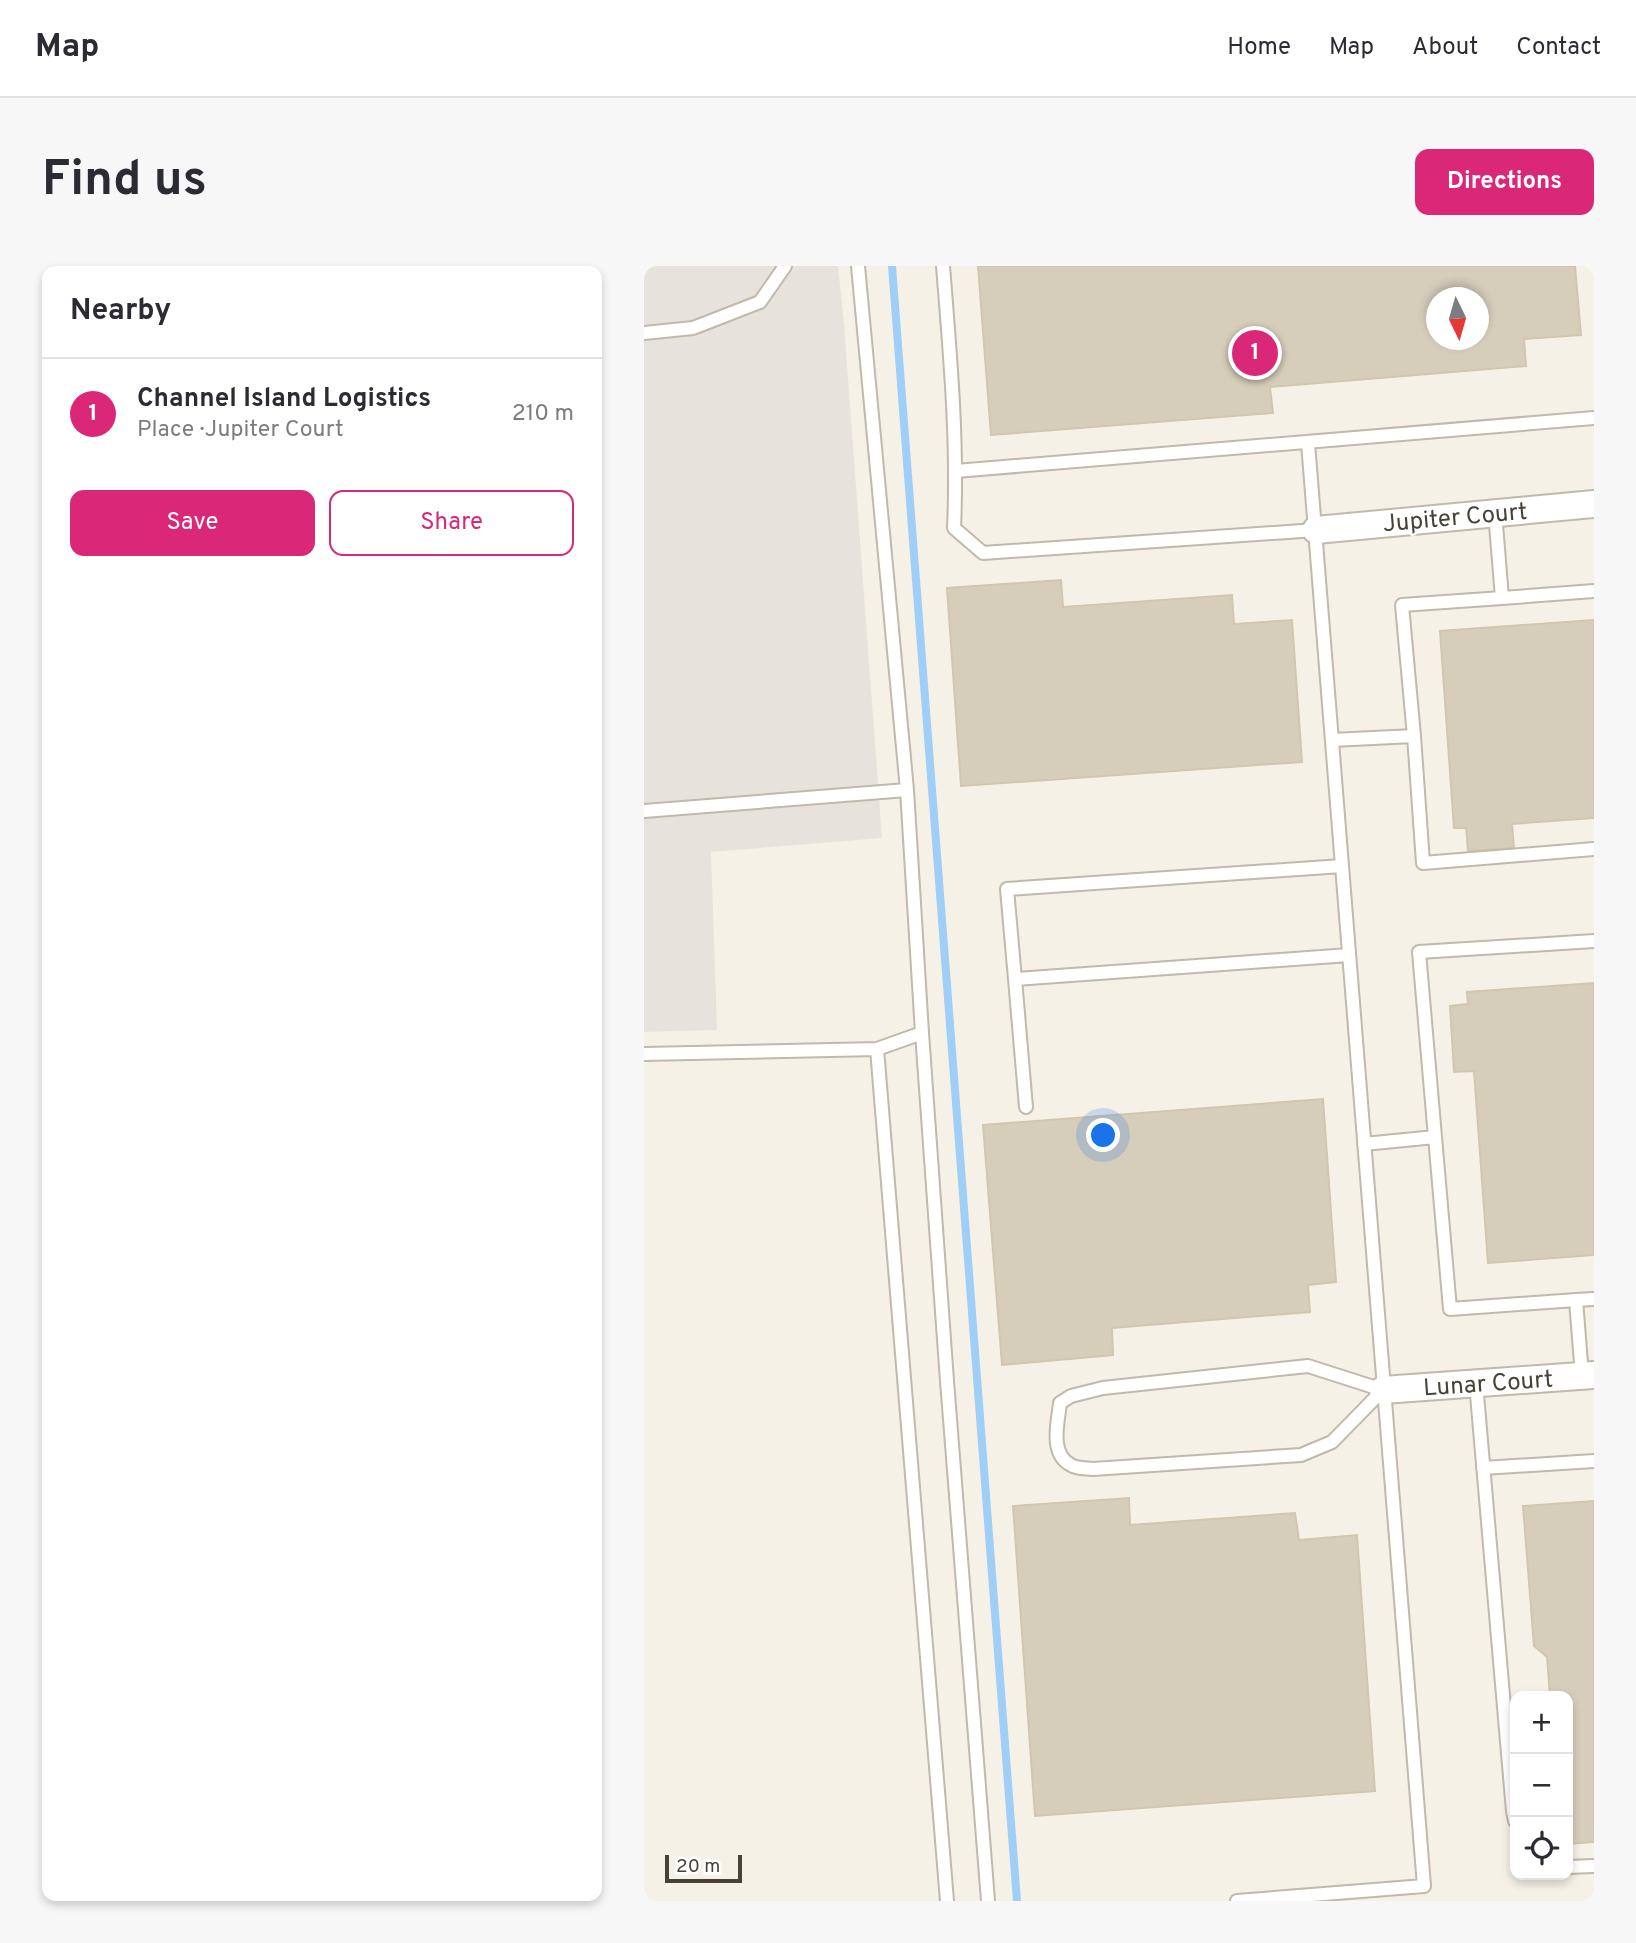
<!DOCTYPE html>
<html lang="en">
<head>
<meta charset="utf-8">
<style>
  :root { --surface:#fff; --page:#f7f7f7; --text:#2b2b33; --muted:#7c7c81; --line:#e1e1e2; --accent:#db2777 }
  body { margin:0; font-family:Overpass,sans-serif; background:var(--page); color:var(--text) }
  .controls { position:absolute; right:21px; bottom:21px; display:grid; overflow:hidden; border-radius:14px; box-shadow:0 4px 10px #0003 }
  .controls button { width:63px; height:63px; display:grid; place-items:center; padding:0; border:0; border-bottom:2px solid var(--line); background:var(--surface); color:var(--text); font:35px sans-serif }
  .compass { position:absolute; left:782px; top:21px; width:63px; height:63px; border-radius:50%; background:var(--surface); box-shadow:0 4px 10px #0003; rotate:175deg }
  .scale { position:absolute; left:21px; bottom:18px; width:77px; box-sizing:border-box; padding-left:7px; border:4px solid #484135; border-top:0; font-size:19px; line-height:24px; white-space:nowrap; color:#484135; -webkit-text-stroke:5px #fff; paint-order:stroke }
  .you { position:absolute; left:460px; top:870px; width:24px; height:24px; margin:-18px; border:5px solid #fff; border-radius:50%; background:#1a73e8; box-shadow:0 0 0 10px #1a73e833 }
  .badge { display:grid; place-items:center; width:46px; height:46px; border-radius:50%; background:var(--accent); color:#fff; font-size:23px; font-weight:700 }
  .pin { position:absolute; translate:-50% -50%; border:4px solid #fff; box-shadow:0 2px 7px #0006 }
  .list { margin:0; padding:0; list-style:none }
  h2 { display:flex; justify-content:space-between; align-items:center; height:91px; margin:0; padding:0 28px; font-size:30px }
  h2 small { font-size:23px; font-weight:400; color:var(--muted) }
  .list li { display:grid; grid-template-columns:46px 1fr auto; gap:21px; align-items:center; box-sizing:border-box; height:112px; padding:0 28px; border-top:2px solid var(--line) }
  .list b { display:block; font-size:26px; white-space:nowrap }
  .list p { margin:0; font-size:23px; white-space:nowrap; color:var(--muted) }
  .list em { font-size:23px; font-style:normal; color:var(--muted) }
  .actions { display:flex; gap:14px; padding:21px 28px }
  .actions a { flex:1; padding:16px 0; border:2px solid var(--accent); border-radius:14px; text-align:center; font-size:24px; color:var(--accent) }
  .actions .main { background:var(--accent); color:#fff }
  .icon { flex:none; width:38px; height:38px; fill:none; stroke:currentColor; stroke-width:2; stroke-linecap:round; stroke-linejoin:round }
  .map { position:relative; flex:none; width:950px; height:1635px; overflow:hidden; border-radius:14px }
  header { display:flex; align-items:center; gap:42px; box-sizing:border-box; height:98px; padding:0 35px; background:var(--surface); border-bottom:2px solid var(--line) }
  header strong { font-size:33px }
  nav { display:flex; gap:38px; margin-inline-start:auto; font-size:24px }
  .intro { display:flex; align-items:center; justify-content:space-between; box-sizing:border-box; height:168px; padding:0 42px }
  h1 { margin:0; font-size:49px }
  .button { padding:18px 32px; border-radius:14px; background:var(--accent); color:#fff; font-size:24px; font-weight:700 }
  main { display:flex; gap:42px; padding:0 42px }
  aside { flex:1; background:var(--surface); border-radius:14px; box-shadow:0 4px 10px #0003 }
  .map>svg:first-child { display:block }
  .industrial { fill:#e7e2dc }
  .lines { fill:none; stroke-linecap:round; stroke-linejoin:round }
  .stream { stroke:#9fcff6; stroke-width:8 }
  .building { fill:#d7cdbb; stroke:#d3c6ae; stroke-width:2; fill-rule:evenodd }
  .service-casing { stroke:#c1b9a9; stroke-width:16 }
  .minor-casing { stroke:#c1b9a9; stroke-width:30 }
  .service { stroke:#fff; stroke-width:12 }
  .minor { stroke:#fff; stroke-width:26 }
  .labels { text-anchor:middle; stroke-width:5; stroke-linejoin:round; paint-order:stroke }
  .street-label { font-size:24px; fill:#484135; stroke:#fff }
</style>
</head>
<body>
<header>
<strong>Map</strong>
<nav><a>Home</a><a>Map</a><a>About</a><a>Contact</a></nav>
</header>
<div class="intro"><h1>Find us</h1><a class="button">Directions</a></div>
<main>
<aside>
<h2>Nearby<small></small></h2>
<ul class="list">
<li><span class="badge">1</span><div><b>Channel Island Logistics</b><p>Place · Jupiter Court</p></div><em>210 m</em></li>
</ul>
<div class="actions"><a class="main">Save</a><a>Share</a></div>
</aside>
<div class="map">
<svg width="950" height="1635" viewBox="0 0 950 1635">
  <rect width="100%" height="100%" fill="#f5f1e7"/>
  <!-- industrial -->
  <path class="industrial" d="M 0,0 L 194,0 L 200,58 L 238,572 L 67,586 L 73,764 L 0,766 Z"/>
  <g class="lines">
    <!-- stream -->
    <path class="stream" d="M 248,0 L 373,1635"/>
  </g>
  <!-- building -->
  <path class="building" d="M 334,0 L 931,0 L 937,69 L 880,73 L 882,100 L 626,121 L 629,147 L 347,169 ZM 792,32 L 834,32 L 834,74 L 792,74 Z
    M 417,314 L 419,341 L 588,329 L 590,358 L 648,354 L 658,496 L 317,520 L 303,322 Z
    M 950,354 L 950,552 L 868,558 L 870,582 L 824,585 L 822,562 L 810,562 L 796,365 Z
    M 950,717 L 950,989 L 844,997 L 830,805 L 810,806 L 806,740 L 824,738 L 823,726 Z
    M 679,833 L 692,1016 L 664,1019 L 666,1046 L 468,1062 L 469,1089 L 358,1099 L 339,859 Z
    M 485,1232 L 486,1259 L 651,1247 L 655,1274 L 713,1269 L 731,1525 L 391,1550 L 369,1240 Z
    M 950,1235 L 950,1576 L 924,1578 L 924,1430 L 906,1430 L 903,1391 L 890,1380 L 879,1240 Z"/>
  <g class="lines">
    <defs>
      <path id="service" d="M 214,0 L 263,524 L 278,767 L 233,783 L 303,1635
        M 299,0 C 306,88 314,174 310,262 L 339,287 L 672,264
        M 0,67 L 49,62 L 116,36 L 141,0
        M 312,205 L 950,152
        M 858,332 L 950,325
        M 770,470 L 779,597 L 950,583
        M 688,474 L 770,470 L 758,339 L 858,332 L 851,246
        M 0,545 L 263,524
        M 371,713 L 363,623 L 698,600
        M 278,767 L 303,1115 L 344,1635
        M 0,788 L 233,783
        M 382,841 L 371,713 L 705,689
        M 791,871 L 775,686 L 950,675
        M 720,878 L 791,871 L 806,1043 L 932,1034 L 938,1110
        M 932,1034 L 950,1033
        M 664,1100 L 739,1124 L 688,1176 L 657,1189 L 449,1203 C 442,1202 433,1203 427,1199 C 405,1188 414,1156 416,1137 L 427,1130 L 459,1122 Z
        M 832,1117 L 869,1545 L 871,1555
        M 839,1202 L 950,1195
        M 924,1601 L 950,1600
        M 593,1635 L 780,1620 L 664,177"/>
      <path id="minor" d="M 672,264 L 950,238
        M 739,1124 L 950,1109"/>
    </defs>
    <!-- service casing -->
    <use href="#service" class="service-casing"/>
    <!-- minor casing -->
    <use href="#minor" class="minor-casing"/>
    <!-- service -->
    <use href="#service" class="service"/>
    <!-- minor -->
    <use href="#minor" class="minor"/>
  </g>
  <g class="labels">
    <!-- street labels -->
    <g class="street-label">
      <text transform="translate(811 251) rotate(-5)" y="8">Jupiter Court</text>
      <text transform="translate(844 1117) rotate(-4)" y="8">Lunar Court</text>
    </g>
  </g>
</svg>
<div class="controls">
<button>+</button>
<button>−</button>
<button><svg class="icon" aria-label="locate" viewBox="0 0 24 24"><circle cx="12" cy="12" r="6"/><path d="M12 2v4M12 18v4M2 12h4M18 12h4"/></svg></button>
</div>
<svg class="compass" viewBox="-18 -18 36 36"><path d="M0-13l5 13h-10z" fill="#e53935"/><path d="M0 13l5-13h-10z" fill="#7c7c81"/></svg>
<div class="scale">20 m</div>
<div class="you"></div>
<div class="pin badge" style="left:611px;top:87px">1</div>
</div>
</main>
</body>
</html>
